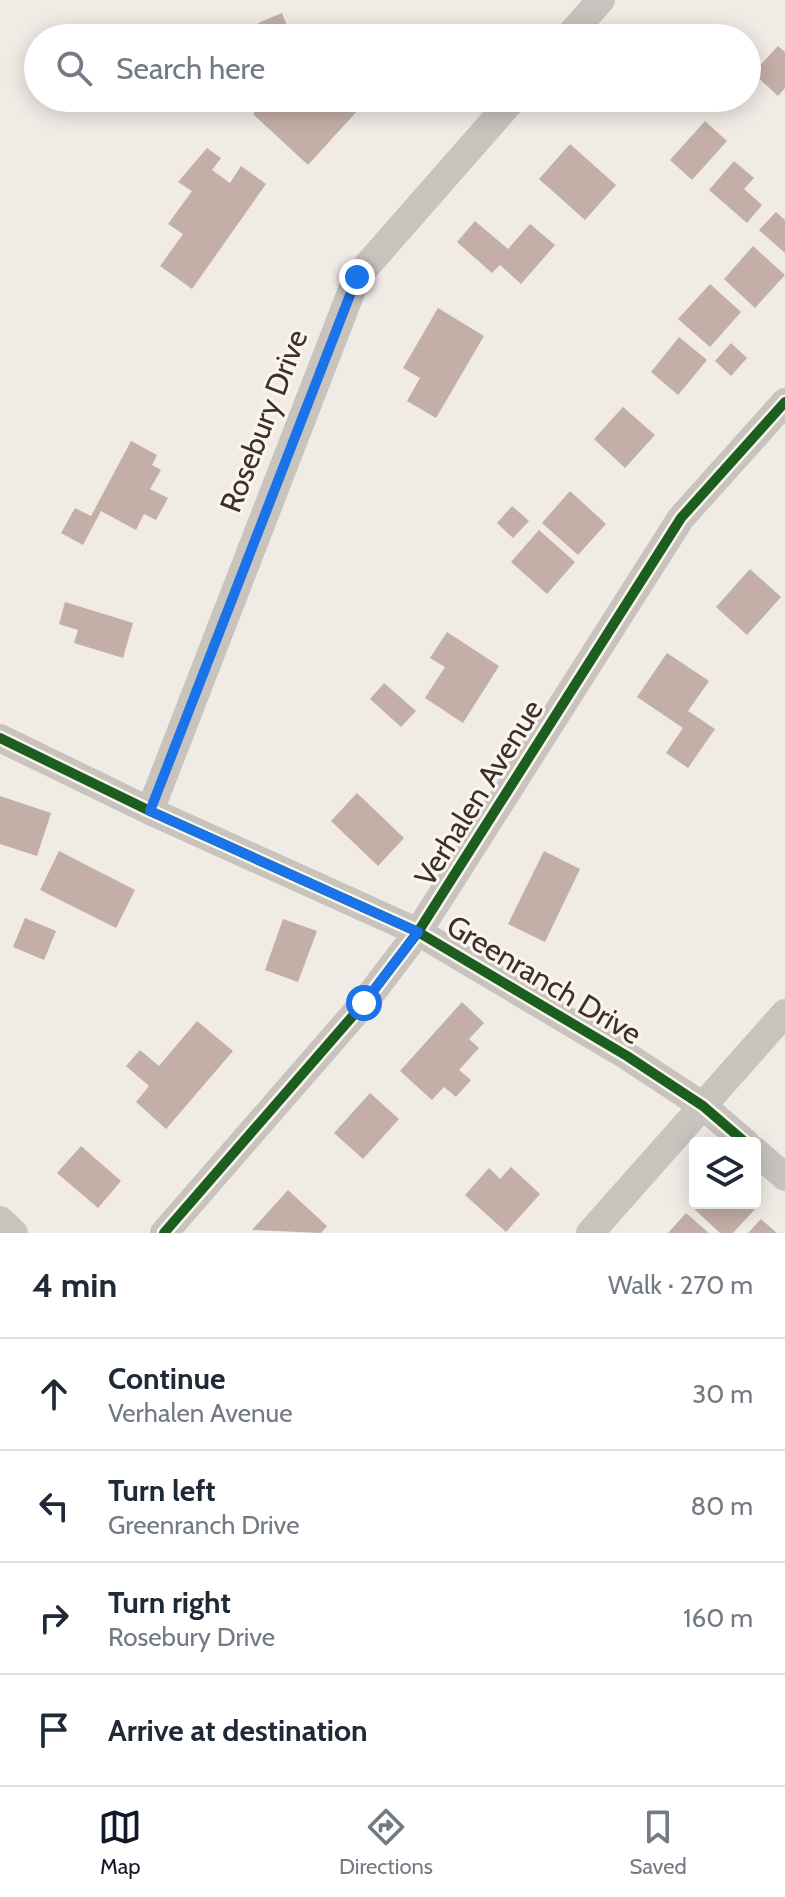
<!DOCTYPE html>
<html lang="en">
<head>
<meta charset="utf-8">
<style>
  :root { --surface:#fff; --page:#f2f2f3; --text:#1f2937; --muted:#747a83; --line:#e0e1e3; --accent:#111827 }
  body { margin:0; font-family:Cabin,sans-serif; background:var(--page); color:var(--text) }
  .controls { position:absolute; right:24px; bottom:24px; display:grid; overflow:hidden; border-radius:8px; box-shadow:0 4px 20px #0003 }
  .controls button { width:72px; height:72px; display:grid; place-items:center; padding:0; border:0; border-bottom:2px solid var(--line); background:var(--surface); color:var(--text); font:40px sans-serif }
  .stop { position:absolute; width:24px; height:24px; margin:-18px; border:6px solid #1a73e8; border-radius:50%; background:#fff }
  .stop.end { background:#1a73e8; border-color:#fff; box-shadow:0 2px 8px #0008 }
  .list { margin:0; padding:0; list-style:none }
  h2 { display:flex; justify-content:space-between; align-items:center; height:104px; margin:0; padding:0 32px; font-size:34px }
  h2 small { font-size:26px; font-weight:400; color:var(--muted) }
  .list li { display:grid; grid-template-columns:52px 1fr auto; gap:24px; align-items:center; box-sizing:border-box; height:112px; padding:0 32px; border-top:2px solid var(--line) }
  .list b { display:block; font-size:30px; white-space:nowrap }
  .list p { margin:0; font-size:26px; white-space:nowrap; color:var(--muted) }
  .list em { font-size:26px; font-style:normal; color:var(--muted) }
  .icon { flex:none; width:44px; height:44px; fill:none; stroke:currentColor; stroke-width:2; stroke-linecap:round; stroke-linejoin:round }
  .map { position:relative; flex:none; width:785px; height:1233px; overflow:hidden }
  .search { position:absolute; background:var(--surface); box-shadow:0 4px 20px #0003; left:24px; right:24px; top:24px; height:88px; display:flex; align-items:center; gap:20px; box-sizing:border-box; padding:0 28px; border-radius:44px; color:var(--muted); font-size:30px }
  .sheet { height:552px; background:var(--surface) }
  nav { display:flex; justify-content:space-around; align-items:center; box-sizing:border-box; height:112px; border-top:2px solid var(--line); background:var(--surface); font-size:22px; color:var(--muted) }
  nav a { display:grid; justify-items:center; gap:4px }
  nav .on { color:var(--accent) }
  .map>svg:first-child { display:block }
  .building { fill:#c3afa7 }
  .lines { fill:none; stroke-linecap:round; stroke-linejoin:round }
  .minor { stroke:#c9c3be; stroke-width:28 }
  .cycleway-casing { stroke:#fbf5ee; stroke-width:15 }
  .cycleway { stroke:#1b5e20; stroke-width:10 }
  .route { stroke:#1a73e8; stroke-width:10 }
  .labels { text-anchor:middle; stroke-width:6; stroke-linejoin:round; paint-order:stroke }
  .street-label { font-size:30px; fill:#3b302b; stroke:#fbf5ee }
</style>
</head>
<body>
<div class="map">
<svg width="785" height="1233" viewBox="0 0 785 1233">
  <rect width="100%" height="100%" fill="#f0ebe5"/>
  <!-- building -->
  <path class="building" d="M 282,13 L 292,38 L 264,38 L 258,23 Z
    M 778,46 L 785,52 L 785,88 L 778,96 L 753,73 Z
    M 268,98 L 345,98 L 358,110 L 308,165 L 253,114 Z
    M 705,121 L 727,141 L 692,180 L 670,160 Z
    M 570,144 L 616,185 L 585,220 L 539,179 Z
    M 207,148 L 221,158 L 212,170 L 230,183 L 241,166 L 266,184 L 192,289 L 160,266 L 183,234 L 168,224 L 192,191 L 178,182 Z
    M 734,161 L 754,178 L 744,189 L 762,205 L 747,223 L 709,190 Z
    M 776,212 L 785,220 L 785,253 L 759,230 Z
    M 475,221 L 508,249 L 530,224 L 555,245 L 521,284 L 500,265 L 492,273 L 457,242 Z
    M 753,246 L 785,275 L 755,308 L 724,279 Z
    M 710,284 L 741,312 L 710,347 L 678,319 Z
    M 438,308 L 484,336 L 436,418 L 407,401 L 420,378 L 403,368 Z
    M 679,337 L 707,360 L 678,395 L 651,372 Z
    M 731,343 L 747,358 L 731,376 L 715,361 Z
    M 623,407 L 655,435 L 625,468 L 594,439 Z
    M 131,441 L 157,455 L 152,465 L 161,470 L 150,489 L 168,498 L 156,520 L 144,514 L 136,530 L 101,511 L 83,545 L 61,533 L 75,508 L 91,516 Z
    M 570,491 L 606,524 L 578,555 L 542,523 Z
    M 512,506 L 529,521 L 513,538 L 497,523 Z
    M 539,530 L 575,562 L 547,594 L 511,562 Z
    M 750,569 L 781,597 L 747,635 L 716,607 Z
    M 65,602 L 133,623 L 123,658 L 74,643 L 78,630 L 59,624 Z
    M 447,632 L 499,666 L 463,723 L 425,698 L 445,667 L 430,658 Z
    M 667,653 L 709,681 L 688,711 L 715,729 L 688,768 L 666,753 L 683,728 L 637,697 Z
    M 384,683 L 416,711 L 401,727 L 370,699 Z
    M 357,793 L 404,838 L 378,866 L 331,821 Z
    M 0,796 L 51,813 L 37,856 L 0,844 Z
    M 59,851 L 135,890 L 116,928 L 40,890 Z
    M 544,851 L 580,869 L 545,942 L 508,924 Z
    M 25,918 L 56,931 L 44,960 L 13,947 Z
    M 283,919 L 317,931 L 298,982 L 265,970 Z
    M 462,1002 L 484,1023 L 469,1039 L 479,1048 L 459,1070 L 471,1080 L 456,1097 L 444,1087 L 432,1100 L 400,1071 Z
    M 197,1021 L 233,1051 L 166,1129 L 136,1102 L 149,1086 L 126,1066 L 140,1050 L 159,1066 Z
    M 370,1093 L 399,1119 L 363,1159 L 334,1133 Z
    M 81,1146 L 121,1181 L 98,1208 L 57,1173 Z
    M 511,1167 L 540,1194 L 506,1232 L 465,1195 L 489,1168 L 500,1179 Z
    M 288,1190 L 327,1226 L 321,1233 L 252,1230 Z
    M 695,1203 L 753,1203 L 757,1207 L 733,1233 L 720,1233 L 691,1206 Z
    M 686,1213 L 709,1233 L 668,1233 Z
    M 761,1219 L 777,1233 L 748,1233 Z"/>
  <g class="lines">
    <!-- minor -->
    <path class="minor" d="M 567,38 L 601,0
      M 0,738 L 150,811 L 418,932 L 627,1056 L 703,1106 L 746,1143
      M 150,811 L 357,277 L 514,98
      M 755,1151 L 785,1177
      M 0,1220 L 14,1233
      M 164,1233 L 364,1003 L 418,932 L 681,518 L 785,402
      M 590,1233 L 785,1013"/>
    <defs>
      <path id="cycleway" d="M 0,738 L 150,811 L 418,932 L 627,1056 L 703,1106 L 746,1143
        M 164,1233 L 364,1003 L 418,932 L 681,518 L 785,402"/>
    </defs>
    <!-- cycleway casing -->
    <use href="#cycleway" class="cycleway-casing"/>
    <!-- cycleway -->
    <use href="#cycleway" class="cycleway"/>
  </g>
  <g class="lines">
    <!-- route -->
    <path class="route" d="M 357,277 L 150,811 L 418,932 L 364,1003"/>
  </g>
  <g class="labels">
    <!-- street labels -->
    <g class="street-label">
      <text transform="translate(264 421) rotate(-69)" y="10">Rosebury Drive</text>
      <text transform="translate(479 793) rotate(-58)" y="10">Verhalen Avenue</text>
      <text transform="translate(544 980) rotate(31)" y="10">Greenranch Drive</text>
    </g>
  </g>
</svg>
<div class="controls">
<button><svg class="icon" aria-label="layers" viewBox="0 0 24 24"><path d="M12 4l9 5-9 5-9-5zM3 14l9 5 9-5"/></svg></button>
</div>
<div class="stop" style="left:364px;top:1003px"></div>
<div class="stop end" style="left:357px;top:277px"></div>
<div class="search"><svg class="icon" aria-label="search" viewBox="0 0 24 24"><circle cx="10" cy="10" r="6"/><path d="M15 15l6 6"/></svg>Search here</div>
</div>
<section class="sheet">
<h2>4 min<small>Walk · 270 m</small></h2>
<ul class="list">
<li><svg class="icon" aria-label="ahead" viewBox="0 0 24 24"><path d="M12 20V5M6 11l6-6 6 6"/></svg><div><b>Continue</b><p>Verhalen Avenue</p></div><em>30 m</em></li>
<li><svg class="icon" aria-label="left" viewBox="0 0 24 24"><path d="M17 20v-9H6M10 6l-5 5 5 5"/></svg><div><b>Turn left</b><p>Greenranch Drive</p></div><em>80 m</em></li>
<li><svg class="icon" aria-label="right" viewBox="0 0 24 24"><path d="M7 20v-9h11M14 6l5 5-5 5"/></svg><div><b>Turn right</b><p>Rosebury Drive</p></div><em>160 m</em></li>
<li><svg class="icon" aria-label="arrive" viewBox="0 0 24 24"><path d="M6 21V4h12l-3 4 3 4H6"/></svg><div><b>Arrive at destination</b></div></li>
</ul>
</section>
<nav>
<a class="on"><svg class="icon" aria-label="map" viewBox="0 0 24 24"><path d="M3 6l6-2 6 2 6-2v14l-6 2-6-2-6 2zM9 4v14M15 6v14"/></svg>Map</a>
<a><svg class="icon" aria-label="directions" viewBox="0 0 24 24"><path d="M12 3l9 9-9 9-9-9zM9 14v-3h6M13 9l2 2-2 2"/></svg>Directions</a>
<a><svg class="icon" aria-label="saved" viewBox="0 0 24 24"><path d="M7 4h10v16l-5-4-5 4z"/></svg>Saved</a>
</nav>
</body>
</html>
